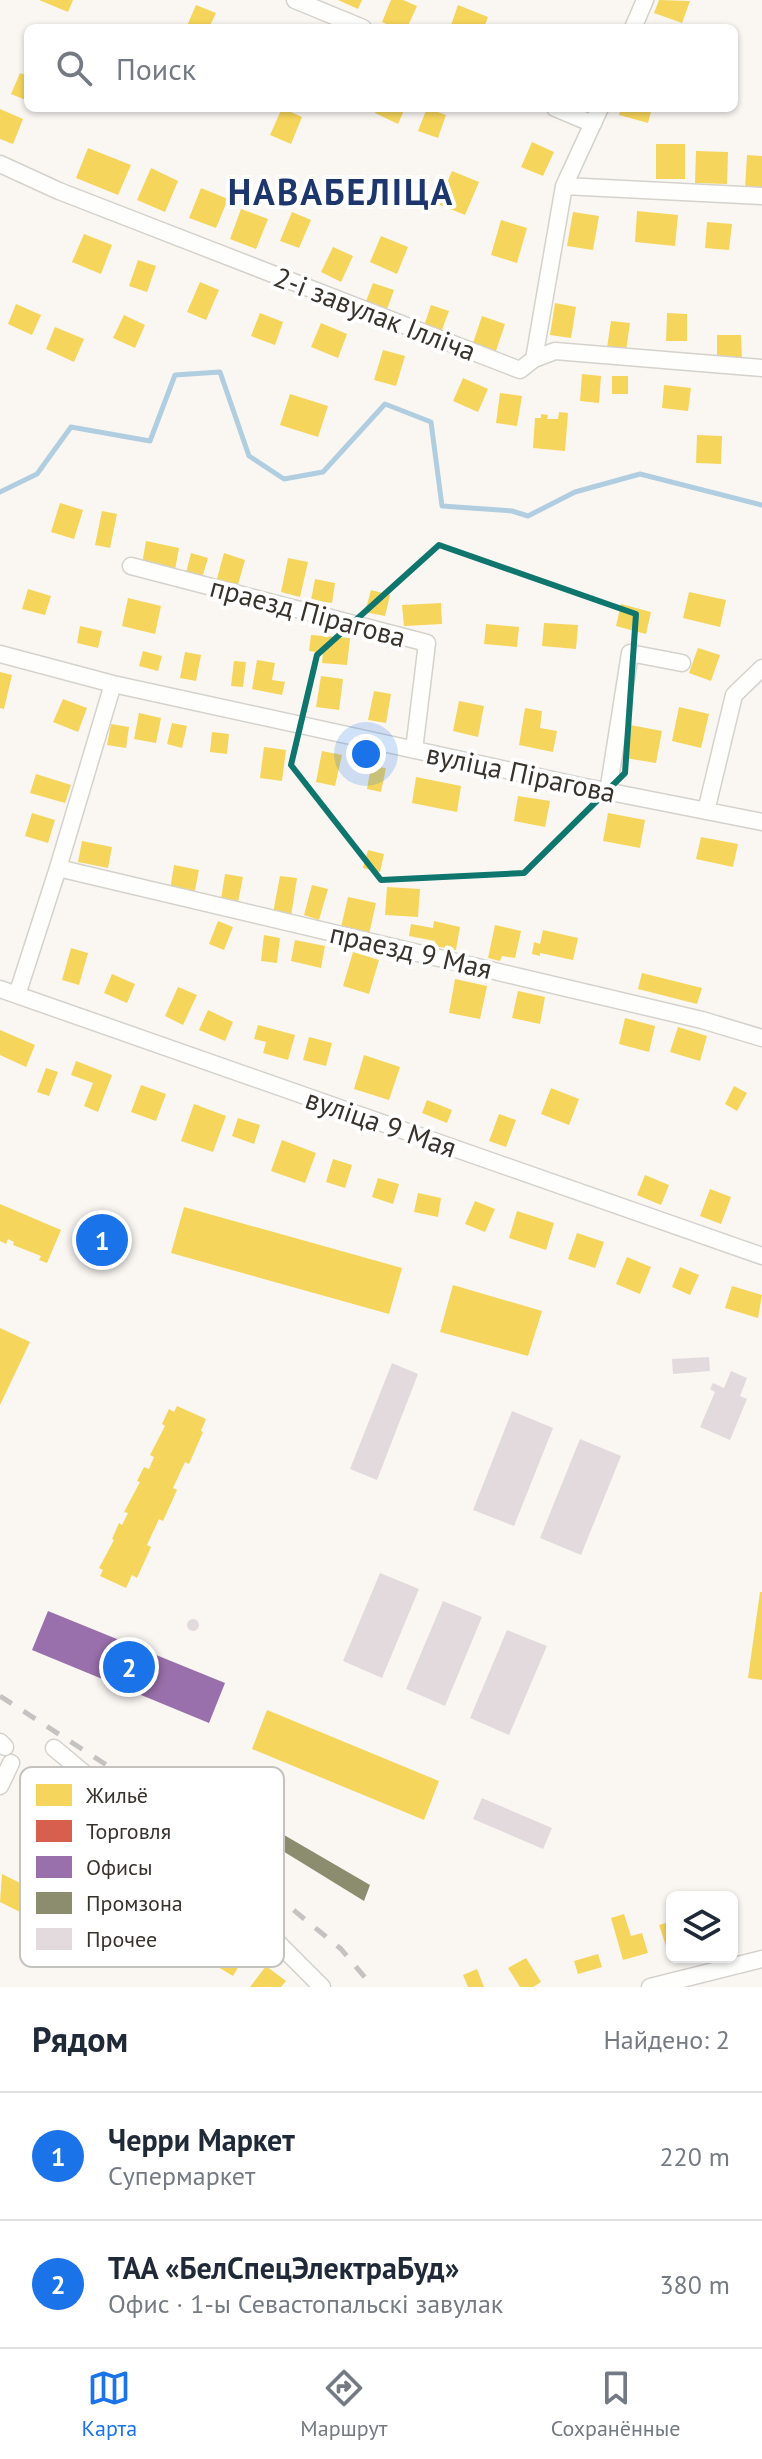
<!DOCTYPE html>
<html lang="ru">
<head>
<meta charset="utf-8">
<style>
  :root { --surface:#fff; --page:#f2f2f3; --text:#1f2937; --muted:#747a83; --line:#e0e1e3; --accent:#1a73e8 }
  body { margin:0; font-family:"PT Sans",sans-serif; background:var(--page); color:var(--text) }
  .controls { position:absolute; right:24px; bottom:24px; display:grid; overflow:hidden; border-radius:12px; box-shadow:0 2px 6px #0004 }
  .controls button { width:72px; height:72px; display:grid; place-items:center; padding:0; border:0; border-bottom:2px solid var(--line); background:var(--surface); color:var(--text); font:40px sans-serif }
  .you { position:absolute; left:366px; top:754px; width:28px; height:28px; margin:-20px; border:6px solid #fff; border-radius:50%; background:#1a73e8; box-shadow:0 0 0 12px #1a73e833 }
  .badge { display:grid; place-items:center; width:52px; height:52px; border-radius:50%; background:var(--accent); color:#fff; font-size:26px; font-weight:700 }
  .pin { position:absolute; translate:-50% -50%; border:4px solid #fff; box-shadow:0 2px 8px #0006 }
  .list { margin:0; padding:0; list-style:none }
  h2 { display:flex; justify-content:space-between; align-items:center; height:104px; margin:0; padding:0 32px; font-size:34px }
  h2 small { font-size:26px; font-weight:400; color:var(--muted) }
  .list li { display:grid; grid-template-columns:52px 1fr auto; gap:24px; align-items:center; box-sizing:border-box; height:128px; padding:0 32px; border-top:2px solid var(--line) }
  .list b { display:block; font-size:30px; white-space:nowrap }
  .list p { margin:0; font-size:26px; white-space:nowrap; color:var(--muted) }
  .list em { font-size:26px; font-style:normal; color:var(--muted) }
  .icon { flex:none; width:44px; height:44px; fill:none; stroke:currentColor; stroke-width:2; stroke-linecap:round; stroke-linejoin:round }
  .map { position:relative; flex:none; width:762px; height:1987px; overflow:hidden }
  .search { position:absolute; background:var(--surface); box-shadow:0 2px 6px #0004; left:24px; right:24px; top:24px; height:88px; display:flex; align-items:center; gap:20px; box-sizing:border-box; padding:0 28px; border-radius:12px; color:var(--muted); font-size:30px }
  .sheet { height:360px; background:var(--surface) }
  nav { display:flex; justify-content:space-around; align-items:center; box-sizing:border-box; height:112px; border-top:2px solid var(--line); background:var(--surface); font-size:22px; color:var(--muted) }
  nav a { display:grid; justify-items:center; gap:4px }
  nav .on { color:var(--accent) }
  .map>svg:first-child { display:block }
  .homes { fill:#f6d55c }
  .shops { fill:#d6604d }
  .offices { fill:#9970ab }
  .industry { fill:#8c8c6e }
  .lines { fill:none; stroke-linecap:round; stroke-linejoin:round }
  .stream { stroke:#b1cee1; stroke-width:5 }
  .building { fill:#e3dadd }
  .minor-casing { stroke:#d5d2cc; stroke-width:19 }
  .minor { stroke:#fefefd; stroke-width:16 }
  .rail { stroke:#c4c3c2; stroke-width:5; stroke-dasharray:14 14; stroke-linecap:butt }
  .marked { fill:none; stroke:#0f766e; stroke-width:6; stroke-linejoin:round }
  .labels { text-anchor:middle; stroke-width:8; stroke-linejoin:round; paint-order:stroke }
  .street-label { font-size:28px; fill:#37322b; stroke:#fff }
  .district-label { font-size:36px; font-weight:bold; letter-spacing:2px; fill:#1d366d; stroke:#fff }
  .key { fill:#fff; stroke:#c3c2bf; stroke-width:2 }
  .key-label { font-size:22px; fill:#37322b }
</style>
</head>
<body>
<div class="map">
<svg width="762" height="1987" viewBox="0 0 762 1987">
  <rect width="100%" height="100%" fill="#faf7f3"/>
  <!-- homes -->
  <path class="homes" d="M 39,0 L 73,0 L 68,12 Z
    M 338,0 L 362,0 L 358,9 Z
    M 391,0 L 403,0 L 417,6 L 407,28 L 395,28 L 382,22 Z
    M 659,0 L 690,1 L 682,23 L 654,13 Z
    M 196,5 L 216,13 L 209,28 L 186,28 Z
    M 458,5 L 488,17 L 484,28 L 450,28 Z
    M 20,73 L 28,76 L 28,101 L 11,94 Z
    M 282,108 L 302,117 L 291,144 L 270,135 Z
    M 378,108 L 405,108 L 398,124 L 375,113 Z
    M 427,108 L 446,115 L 438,138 L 418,131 Z
    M 621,108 L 652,108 L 648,123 L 619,115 Z
    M 0,109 L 23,119 L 13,144 L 0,139 Z
    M 532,142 L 554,152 L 543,176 L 521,167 Z
    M 656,144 L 685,144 L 685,179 L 656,179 Z
    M 88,148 L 131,165 L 118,195 L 76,178 Z
    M 696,151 L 728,152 L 727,184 L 695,183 Z
    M 747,155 L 762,156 L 762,189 L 745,188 Z
    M 151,168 L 178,181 L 165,212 L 137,200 Z
    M 452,171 L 479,182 L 465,215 L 438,204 Z
    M 201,188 L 228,199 L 216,228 L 189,218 Z
    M 241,209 L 268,219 L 256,249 L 230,239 Z
    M 637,211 L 678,215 L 675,246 L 635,242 Z
    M 292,212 L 311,220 L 299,248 L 280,241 Z
    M 573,212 L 599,216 L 593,250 L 567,246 Z
    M 501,220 L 527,228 L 517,263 L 491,255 Z
    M 707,222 L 732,224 L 729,250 L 705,248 Z
    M 84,234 L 112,245 L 101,274 L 72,262 Z
    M 381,236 L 408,247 L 397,274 L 370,262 Z
    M 333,247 L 353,256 L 341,282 L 321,272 Z
    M 138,260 L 156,266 L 147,292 L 129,286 Z
    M 200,282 L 219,290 L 206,320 L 187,312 Z
    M 373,283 L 394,290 L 386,312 L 365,304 Z
    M 555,303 L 576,307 L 571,338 L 550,335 Z
    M 16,304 L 41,315 L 32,335 L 8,324 Z
    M 431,305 L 449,311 L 440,335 L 423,329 Z
    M 260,313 L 283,322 L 275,345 L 251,336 Z
    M 667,313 L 687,314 L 687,341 L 666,341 Z
    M 124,315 L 145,325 L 135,348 L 113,338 Z
    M 482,316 L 505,324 L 496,351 L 473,343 Z
    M 611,321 L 630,323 L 626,351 L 607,348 Z
    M 321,323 L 347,334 L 338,358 L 311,347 Z
    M 55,327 L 84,339 L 74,362 L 46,349 Z
    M 717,335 L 741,335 L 742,361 L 717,362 Z
    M 383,350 L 405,356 L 396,386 L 374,380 Z
    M 582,374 L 601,376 L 599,403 L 580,401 Z
    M 612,376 L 628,376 L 628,394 L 612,394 Z
    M 463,378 L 488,389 L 478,412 L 453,401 Z
    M 664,385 L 691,388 L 688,411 L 662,408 Z
    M 500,393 L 522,396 L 517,426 L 496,423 Z
    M 290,394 L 328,406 L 318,437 L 280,425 Z
    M 559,412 L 568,413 L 565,451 L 533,448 L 535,418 L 541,418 L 541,414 L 548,415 L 547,419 L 558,419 Z
    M 697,435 L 722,436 L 721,464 L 696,463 Z
    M 60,503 L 83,510 L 74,539 L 51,532 Z
    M 102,511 L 117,514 L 110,548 L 95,545 Z
    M 146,541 L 179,548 L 175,570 L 142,564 Z
    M 191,553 L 208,558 L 202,578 L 186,573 Z
    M 224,553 L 245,560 L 237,588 L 216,582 Z
    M 288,558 L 308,562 L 300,597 L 281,592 Z
    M 315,579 L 335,583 L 332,603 L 311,600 Z
    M 28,589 L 51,596 L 45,615 L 22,609 Z
    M 371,590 L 390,595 L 385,616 L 365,612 Z
    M 689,592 L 726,600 L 720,627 L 683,618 Z
    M 128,598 L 161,606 L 155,634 L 122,626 Z
    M 441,603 L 442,624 L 404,626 L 402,605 Z
    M 621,604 L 651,612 L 646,634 L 616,626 Z
    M 544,623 L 578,625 L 576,649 L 542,646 Z
    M 486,624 L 519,627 L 517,647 L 484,644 Z
    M 80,626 L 102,631 L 98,648 L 77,643 Z
    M 311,635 L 350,638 L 347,665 L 322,663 L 323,653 L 309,651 Z
    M 698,648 L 720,655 L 711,681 L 689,673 Z
    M 143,651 L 162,656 L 158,671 L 139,666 Z
    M 185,652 L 201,655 L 196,681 L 180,678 Z
    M 257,660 L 275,663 L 272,680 L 285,682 L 282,695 L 252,689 Z
    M 234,661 L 246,662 L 243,687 L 231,686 Z
    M 0,672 L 12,675 L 4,709 L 0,708 Z
    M 321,676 L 343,679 L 339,710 L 316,707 Z
    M 374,691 L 391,694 L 386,723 L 368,720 Z
    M 63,699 L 87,708 L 78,732 L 53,722 Z
    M 459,701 L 484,706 L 478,737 L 453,731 Z
    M 679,707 L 709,714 L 701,748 L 672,741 Z
    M 525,708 L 542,711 L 540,728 L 557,731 L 553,752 L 519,745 Z
    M 139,713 L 161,718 L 156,743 L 134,739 Z
    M 172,723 L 187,726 L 182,748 L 167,744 Z
    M 111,724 L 129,727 L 126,748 L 107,745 Z
    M 625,724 L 662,731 L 656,763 L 619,757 Z
    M 212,732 L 229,734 L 227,754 L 210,752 Z
    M 264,747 L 286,750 L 282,781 L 260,778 Z
    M 322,751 L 342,755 L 335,786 L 316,782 Z
    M 371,766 L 386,768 L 381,792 L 367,789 Z
    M 36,774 L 71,785 L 65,803 L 30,793 Z
    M 416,777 L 461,786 L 457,812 L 412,803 Z
    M 518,796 L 550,801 L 545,827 L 514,821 Z
    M 32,813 L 55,820 L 48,843 L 25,836 Z
    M 608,813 L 645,820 L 640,848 L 603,841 Z
    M 701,837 L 738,844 L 733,867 L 696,859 Z
    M 82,841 L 112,847 L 108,868 L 78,862 Z
    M 368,850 L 384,854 L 380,872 L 363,868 Z
    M 174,865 L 199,870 L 194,895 L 170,890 Z
    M 225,874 L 243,877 L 238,902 L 221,899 Z
    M 280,876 L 297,878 L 291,916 L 273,913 Z
    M 312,885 L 328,889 L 319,920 L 304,915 Z
    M 387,887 L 420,889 L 418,917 L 385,915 Z
    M 348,897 L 376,903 L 369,934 L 341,927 Z
    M 218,921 L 233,927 L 224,950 L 209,944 Z
    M 434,921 L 460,927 L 456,950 L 434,946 L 435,941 L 409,936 L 411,924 L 433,928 Z
    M 495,925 L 521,931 L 515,958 L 502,956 L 500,961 L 488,958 Z
    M 543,930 L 578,938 L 573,960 L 540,953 L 540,956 L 532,954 L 534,942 L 540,944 Z
    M 264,935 L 280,938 L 277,963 L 261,961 Z
    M 295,940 L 325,946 L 321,968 L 291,961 Z
    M 71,948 L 88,953 L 79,985 L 62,980 Z
    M 353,952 L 379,960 L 369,994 L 343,986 Z
    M 642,973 L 702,988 L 697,1004 L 638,989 Z
    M 112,974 L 135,984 L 127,1003 L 104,993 Z
    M 455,979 L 487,986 L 480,1019 L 449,1013 Z
    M 178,987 L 197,995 L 183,1025 L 165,1016 Z
    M 518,991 L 545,997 L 540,1024 L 512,1018 Z
    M 208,1010 L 233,1022 L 225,1041 L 199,1030 Z
    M 625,1018 L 655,1026 L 649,1052 L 619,1044 Z
    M 258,1025 L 295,1035 L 288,1060 L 263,1053 L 266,1042 L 254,1039 Z
    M 678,1027 L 707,1036 L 700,1061 L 670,1052 Z
    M 0,1030 L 35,1045 L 26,1067 L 0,1055 Z
    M 309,1037 L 332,1043 L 326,1066 L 303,1060 Z
    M 364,1055 L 400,1067 L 389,1100 L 354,1089 Z
    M 76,1061 L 112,1075 L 98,1112 L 84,1106 L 93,1083 L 71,1075 Z
    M 46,1068 L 58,1072 L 49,1096 L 37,1092 Z
    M 141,1085 L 166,1094 L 156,1121 L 131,1112 Z
    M 734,1086 L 747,1093 L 737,1111 L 725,1104 Z
    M 551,1088 L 579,1099 L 569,1125 L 541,1114 Z
    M 427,1100 L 452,1110 L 447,1123 L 422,1113 Z
    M 194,1104 L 226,1116 L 213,1152 L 181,1141 Z
    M 499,1114 L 516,1120 L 506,1147 L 489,1141 Z
    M 238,1118 L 260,1125 L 254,1144 L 232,1136 Z
    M 282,1140 L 316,1153 L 305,1183 L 271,1171 Z
    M 333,1159 L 352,1165 L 345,1188 L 326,1182 Z
    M 645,1175 L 669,1185 L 661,1205 L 637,1195 Z
    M 378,1178 L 399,1184 L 393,1204 L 372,1197 Z
    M 710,1189 L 731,1197 L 721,1224 L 700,1216 Z
    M 418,1193 L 441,1198 L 438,1217 L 414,1212 Z
    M 475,1201 L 495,1209 L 485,1232 L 465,1224 Z
    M 0,1204 L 61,1230 L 47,1263 L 39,1260 L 41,1256 L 13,1245 L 14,1242 L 8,1239 L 6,1244 L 0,1241 Z
    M 184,1207 L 402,1268 L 389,1314 L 171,1253 Z
    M 517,1211 L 554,1223 L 546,1250 L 509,1238 Z
    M 577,1233 L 604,1242 L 595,1268 L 568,1259 Z
    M 627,1257 L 651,1267 L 640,1294 L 616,1284 Z
    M 680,1267 L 699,1275 L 690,1295 L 672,1287 Z
    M 453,1285 L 542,1311 L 528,1356 L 440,1332 Z
    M 732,1286 L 762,1295 L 758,1318 L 725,1308 Z
    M 0,1328 L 30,1342 L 0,1405 Z
    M 177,1406 L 206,1419 L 201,1431 L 203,1432 L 189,1464 L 185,1462 L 173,1488 L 177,1490 L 163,1521 L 159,1519 L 147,1545 L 151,1547 L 137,1578 L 132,1575 L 126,1588 L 100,1576 L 103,1570 L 99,1568 L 114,1540 L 112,1539 L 119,1523 L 122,1525 L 128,1513 L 124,1512 L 140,1482 L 137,1481 L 144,1467 L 149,1469 L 154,1457 L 150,1455 L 165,1426 L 162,1424 L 169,1409 L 174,1412 Z
    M 760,1592 L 762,1592 L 762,1680 L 748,1678 Z
    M 267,1710 L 439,1781 L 424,1820 L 252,1749 Z
    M 2,1874 L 34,1890 L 22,1913 L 0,1902 Z
    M 624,1914 L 631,1936 L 642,1933 L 648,1953 L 623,1960 L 611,1918 Z
    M 672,1921 L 672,1948 L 667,1949 L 659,1925 Z
    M 233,1943 L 247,1952 L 233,1976 L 218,1967 Z
    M 598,1954 L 602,1967 L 578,1974 L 574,1961 Z
    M 526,1958 L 541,1982 L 533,1987 L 520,1987 L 508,1968 Z
    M 266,1966 L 286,1981 L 281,1987 L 250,1987 Z
    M 477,1969 L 484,1987 L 468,1987 L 463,1975 Z"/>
  <!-- shops -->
  <path class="shops" d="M 90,1221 L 125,1240 L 115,1260 L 79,1240 Z"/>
  <!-- offices -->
  <path class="offices" d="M 48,1611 L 225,1683 L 209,1723 L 32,1650 Z"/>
  <!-- industry -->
  <path class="industry" d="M 224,1800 L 370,1885 L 364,1901 L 218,1811 Z"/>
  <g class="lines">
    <!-- stream -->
    <path class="stream" d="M 0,492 L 37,474 L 71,427 L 150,441 L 175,375 L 220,372 L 249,456 L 284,479 L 323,472 L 385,404 L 431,422 L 442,506 L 512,511 L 528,516 L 575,492 L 640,474 L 762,505"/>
  </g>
  <!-- building -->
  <path class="building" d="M 709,1357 L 710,1371 L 673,1374 L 672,1359 Z
    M 392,1363 L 418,1374 L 377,1480 L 350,1469 Z
    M 731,1371 L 747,1378 L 740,1396 L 747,1399 L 730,1440 L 700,1427 L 715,1392 L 710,1389 L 713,1383 L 724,1388 Z
    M 512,1411 L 553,1428 L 514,1526 L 473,1510 Z
    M 580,1439 L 621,1456 L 581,1555 L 540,1538 Z
    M 380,1573 L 419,1589 L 382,1678 L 343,1661 Z
    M 443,1601 L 482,1617 L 445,1706 L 406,1689 Z
    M187 1625a6 6 0 1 1 12 0a6 6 0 1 1-12 0Z
    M 507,1630 L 547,1646 L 509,1735 L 470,1718 Z
    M 482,1798 L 552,1828 L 543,1849 L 473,1819 Z"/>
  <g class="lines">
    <defs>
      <path id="minor" d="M 295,0 L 363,28
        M 633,28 L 645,0
        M 555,108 L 593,124
        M 0,164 L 59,191 L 520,370 L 534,359 L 555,351 L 762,368
        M 564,186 L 762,196
        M 534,359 L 564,186 L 600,108
        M 131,566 L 427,643 L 414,750
        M 0,654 L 113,684 L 580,786 L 762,822
        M 608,792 L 630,653 L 682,663
        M 706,811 L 734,695 L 762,668
        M 58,868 L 702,1020 L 762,1038
        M 0,989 L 762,1256
        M 17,995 L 58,868 L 113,684
        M 0,1742 L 5,1747
        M 54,1748 L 229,1894 L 322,1987
        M 0,1786 L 11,1763
        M 650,1987 L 762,1959"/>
    </defs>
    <!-- minor casing -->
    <use href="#minor" class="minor-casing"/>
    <!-- minor -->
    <use href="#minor" class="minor"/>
    <!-- rail -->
    <path class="rail" d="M 0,1696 L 156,1797 L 341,1949 L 373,1987"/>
  </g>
  <!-- marked area -->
  <path class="marked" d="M 439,545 L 636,614 L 625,773 L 524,873 L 381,880 L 291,765 L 317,655 Z"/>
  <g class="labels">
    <!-- street labels -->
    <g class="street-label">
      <text transform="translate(375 314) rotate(21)" y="10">2-і завулак Ілліча</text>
      <text transform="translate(308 612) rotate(15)" y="10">праезд Пірагова</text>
      <text transform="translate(521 773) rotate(12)" y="10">вуліца Пірагова</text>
      <text transform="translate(411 951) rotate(13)" y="10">праезд 9 Мая</text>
      <text transform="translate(381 1123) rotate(19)" y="10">вуліца 9 Мая</text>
    </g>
    <!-- district labels -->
    <g class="district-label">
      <text x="341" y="205">НАВАБЕЛІЦА</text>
    </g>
  </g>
  <!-- legend -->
  <rect x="20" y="1767" width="264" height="200" rx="12" class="key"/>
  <rect x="36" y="1784" width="36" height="22" fill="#f6d55c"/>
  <rect x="36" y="1820" width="36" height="22" fill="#d6604d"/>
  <rect x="36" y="1856" width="36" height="22" fill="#9970ab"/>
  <rect x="36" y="1892" width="36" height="22" fill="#8c8c6e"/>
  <rect x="36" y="1928" width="36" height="22" fill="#e3dadd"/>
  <g class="key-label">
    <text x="86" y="1803">Жильё</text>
    <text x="86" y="1839">Торговля</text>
    <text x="86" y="1875">Офисы</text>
    <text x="86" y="1911">Промзона</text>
    <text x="86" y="1947">Прочее</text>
  </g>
</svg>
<div class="controls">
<button><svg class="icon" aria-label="layers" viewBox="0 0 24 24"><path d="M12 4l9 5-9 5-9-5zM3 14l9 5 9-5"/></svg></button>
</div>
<div class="you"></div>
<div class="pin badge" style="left:102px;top:1240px">1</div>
<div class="pin badge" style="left:129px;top:1667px">2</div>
<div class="search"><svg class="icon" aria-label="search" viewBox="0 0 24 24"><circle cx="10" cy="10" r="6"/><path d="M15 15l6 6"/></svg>Поиск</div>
</div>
<section class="sheet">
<h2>Рядом<small>Найдено: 2</small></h2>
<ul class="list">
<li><span class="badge">1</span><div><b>Черри Маркет</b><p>Супермаркет</p></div><em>220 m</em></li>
<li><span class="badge">2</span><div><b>ТАА «БелСпецЭлектраБуд»</b><p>Офис · 1-ы Севастопальскі завулак</p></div><em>380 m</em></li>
</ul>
</section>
<nav>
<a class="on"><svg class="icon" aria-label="map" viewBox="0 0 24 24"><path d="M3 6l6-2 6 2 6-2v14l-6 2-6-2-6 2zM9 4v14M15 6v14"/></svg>Карта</a>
<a><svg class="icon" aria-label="directions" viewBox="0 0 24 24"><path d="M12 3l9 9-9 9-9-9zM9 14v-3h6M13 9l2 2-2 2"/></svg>Маршрут</a>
<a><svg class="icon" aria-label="saved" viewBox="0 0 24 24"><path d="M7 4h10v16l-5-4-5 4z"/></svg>Сохранённые</a>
</nav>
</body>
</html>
